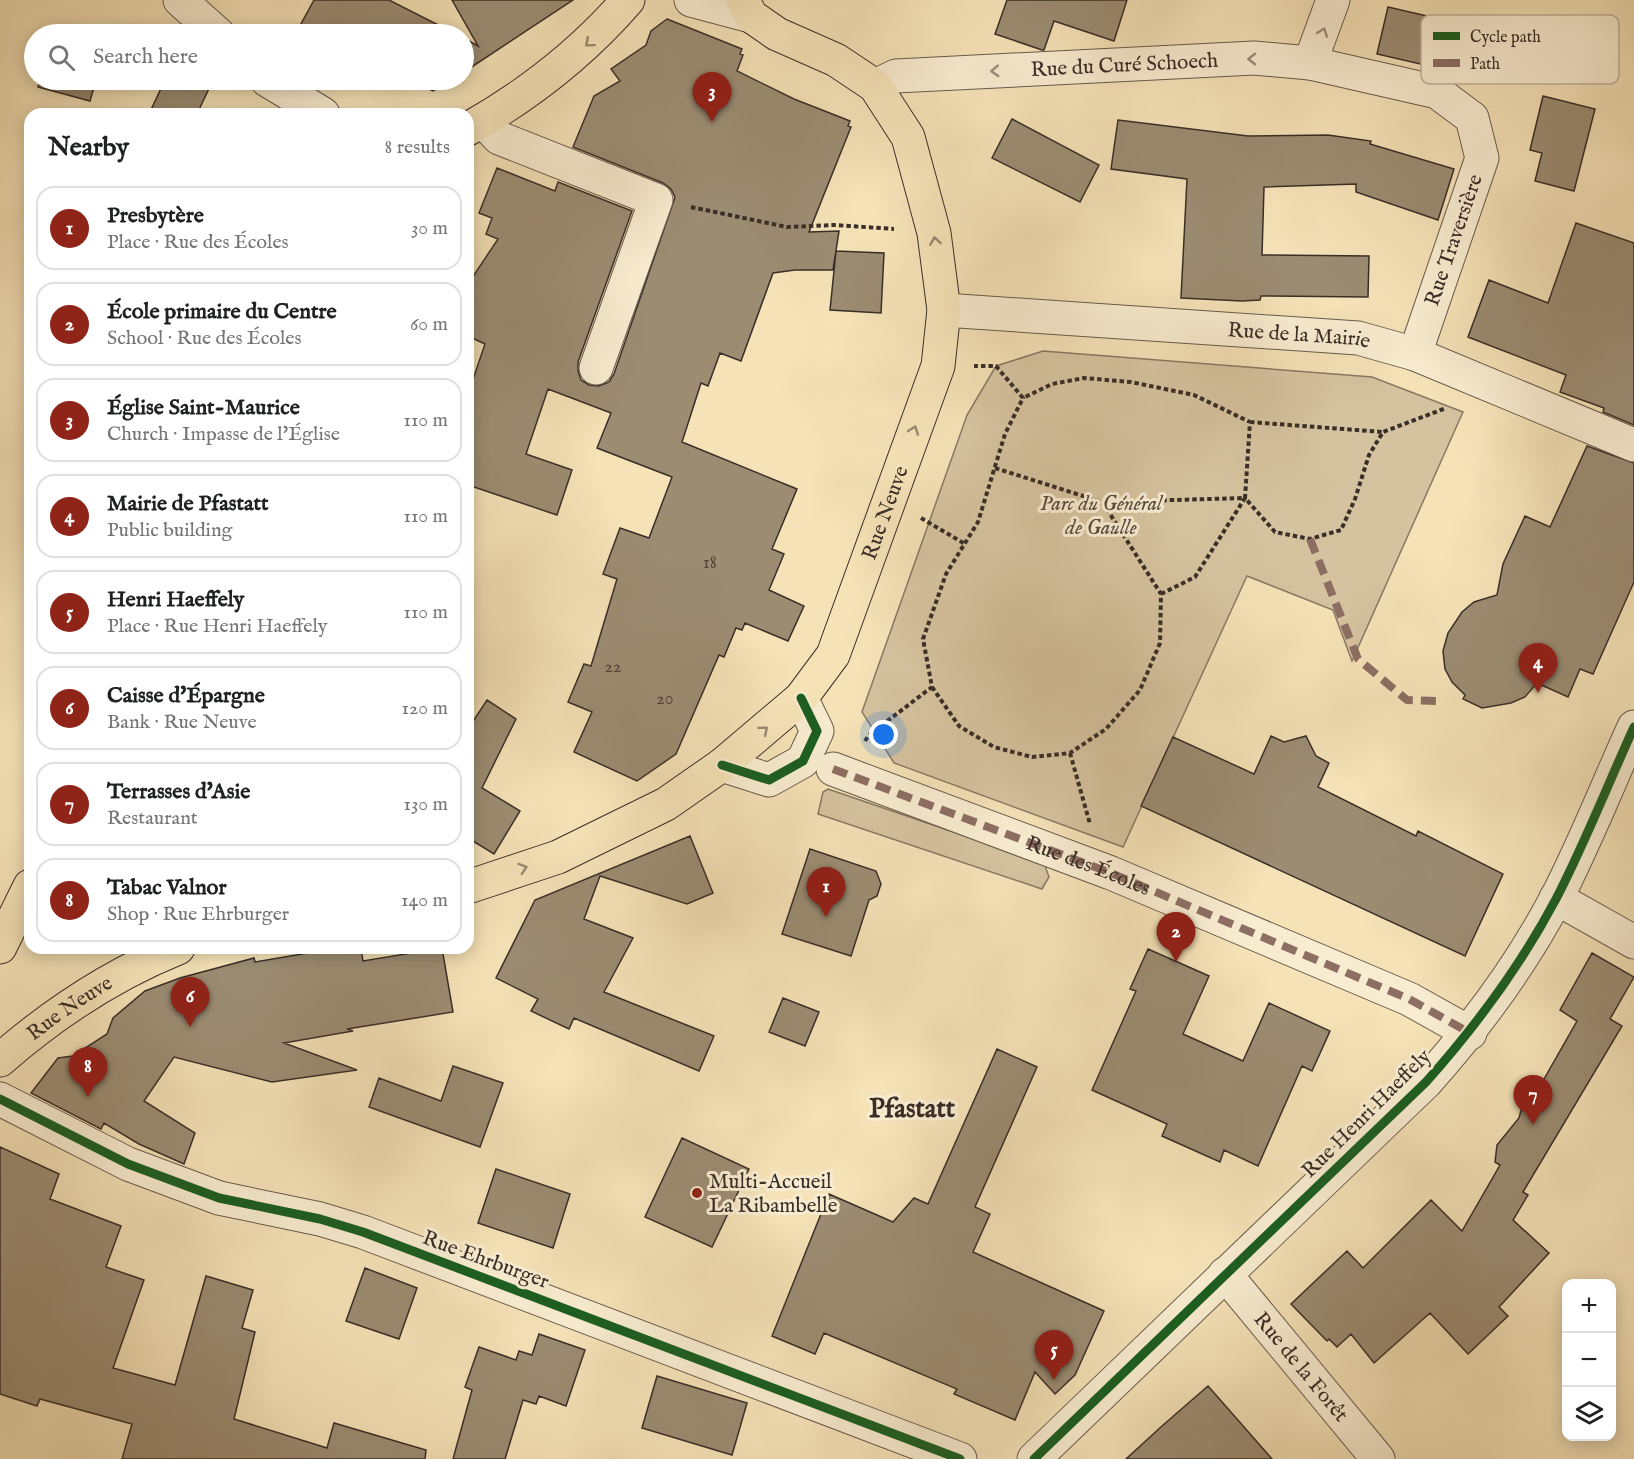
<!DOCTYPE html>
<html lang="en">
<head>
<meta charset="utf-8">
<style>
  :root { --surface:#fff; --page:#f2f2f2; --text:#202124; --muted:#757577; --line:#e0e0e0; --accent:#8f2418 }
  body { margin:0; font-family:"IM FELL English",serif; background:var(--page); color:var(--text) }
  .controls { position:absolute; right:18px; bottom:18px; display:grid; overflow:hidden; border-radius:12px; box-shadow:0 3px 15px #0003 }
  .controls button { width:54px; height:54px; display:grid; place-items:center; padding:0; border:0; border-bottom:2px solid var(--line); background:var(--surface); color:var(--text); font:30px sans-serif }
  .you { position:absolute; left:884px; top:735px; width:21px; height:21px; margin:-15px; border:4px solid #fff; border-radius:50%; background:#1a73e8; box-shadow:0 0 0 9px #1a73e833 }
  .badge { display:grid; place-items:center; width:39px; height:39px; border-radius:50%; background:var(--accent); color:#fff; font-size:20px; font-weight:700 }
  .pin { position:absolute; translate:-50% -50px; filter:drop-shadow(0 2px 3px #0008) }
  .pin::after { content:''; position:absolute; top:32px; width:21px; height:18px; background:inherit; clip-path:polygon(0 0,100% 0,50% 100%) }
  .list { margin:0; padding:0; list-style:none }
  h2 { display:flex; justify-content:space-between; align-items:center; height:78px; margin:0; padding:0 24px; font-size:26px }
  h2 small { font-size:20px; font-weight:400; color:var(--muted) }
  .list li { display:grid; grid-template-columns:39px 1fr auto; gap:18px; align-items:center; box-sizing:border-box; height:84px; margin:0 12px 12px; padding:0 12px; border:2px solid var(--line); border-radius:18px }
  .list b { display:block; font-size:22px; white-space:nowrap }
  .list p { margin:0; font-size:20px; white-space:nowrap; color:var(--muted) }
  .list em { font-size:20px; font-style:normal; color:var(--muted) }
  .icon { flex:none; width:33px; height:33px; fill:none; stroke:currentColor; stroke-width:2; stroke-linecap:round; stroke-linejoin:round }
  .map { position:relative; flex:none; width:1634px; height:1459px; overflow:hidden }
  .search { position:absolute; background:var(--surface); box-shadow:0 3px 15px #0003; left:24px; top:24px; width:450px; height:66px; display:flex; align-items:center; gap:15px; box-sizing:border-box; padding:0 21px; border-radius:33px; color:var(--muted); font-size:22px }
  .panel { position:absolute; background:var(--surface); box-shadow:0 3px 15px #0003; left:24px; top:108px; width:450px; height:846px; border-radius:18px }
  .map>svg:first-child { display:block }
  .green { fill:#d5c39f; stroke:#887864; stroke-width:1.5 }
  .building { fill:#9b8c72; stroke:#3a2e28; stroke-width:1.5 }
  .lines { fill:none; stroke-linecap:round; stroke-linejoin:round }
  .minor-casing { stroke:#695b4c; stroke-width:35 }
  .major-casing { stroke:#3a2e28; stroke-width:35 }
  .path { stroke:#3a2e28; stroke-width:4; stroke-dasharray:4.5 3; stroke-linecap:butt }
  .minor { stroke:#f8ecd0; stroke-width:33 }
  .major { stroke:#f5e2b7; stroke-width:33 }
  .quiet { stroke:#8d6e63; stroke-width:8; stroke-dasharray:15 8; stroke-linecap:butt }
  .cycleway-casing { stroke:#f8ecd0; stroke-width:13 }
  .cycleway { stroke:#1b5e20; stroke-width:9 }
  .oneway { stroke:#998d7c }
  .oneway2 { stroke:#988870 }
  .poi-dot { fill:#8f2418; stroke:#f8ecd0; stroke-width:2 }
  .labels { text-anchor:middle; stroke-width:6; stroke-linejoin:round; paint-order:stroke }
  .number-label { font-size:18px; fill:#52463a }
  .street-label { font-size:21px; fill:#3a2e28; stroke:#f8ecd0 }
  .park-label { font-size:21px; font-style:italic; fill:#594c40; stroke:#f8ecd0 }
  .poi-label { font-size:21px; fill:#3a2e28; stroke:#f8ecd0; text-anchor:start }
  .district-label { font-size:27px; font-weight:bold; fill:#3a2e28; stroke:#f8ecd0 }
  .key { fill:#f8ecd0; stroke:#bfb39e; stroke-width:1.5 }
  .key-label { font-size:16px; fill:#3a2e28 }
</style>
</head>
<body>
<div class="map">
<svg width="1634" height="1459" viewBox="0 0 1634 1459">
  <rect width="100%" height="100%" fill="#f5e2b7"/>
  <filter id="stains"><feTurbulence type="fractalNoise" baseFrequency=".00333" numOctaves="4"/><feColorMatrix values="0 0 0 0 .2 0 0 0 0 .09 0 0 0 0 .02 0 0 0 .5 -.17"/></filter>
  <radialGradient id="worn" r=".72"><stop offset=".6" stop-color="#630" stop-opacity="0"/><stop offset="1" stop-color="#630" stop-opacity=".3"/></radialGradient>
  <!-- green -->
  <path class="green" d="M 1043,351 L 1372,377 L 1463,412 L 1352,661 L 1333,610 L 1247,576 L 1123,847 L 894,763 L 862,712 L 967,415 L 996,366 Z
    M 828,789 L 1044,863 L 1049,877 L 1042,889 L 818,814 L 823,792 Z"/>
  <!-- building -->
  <path class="building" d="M 314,0 L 389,0 L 456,34 L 322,34 L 301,24 Z
    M 452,0 L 573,0 L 464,72 L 464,38 L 478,46 Z
    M 1007,0 L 1127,0 L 1114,41 L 1054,21 L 1044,50 L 1042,50 L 995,34 Z
    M 1388,7 L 1514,36 L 1503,83 L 1377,54 Z
    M 667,19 L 742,49 L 740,54 L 743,55 L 737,71 L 794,99 L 850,121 L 848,126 L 851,127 L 809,232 L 839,231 L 833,270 L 795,270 L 773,273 L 741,361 L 720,353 L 708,386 L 701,383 L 682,442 L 797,489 L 772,549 L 784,554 L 769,590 L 804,606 L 788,641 L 745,623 L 742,630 L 736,628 L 724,657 L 719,655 L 676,754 L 637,781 L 574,752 L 592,712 L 568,702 L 584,664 L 591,666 L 617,579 L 603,574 L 620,528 L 649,538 L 672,477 L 597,448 L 611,413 L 548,389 L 526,454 L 572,470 L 557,515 L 468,485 L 468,394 L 485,344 L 468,336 L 468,284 L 498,239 L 486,234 L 492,218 L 479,213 L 497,168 L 555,191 L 558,182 L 632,211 L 578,362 L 578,371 L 581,380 L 589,385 L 599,386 L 609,382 L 614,374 L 675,197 L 671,189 L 663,183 L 573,147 L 594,96 L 620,81 L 611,69 L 646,45 L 651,31 Z
    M 52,29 L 76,34 L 77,34 L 51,34 Z
    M 40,80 L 96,80 L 90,101 L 38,87 Z
    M 165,80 L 213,80 L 197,114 L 149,114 Z
    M 410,80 L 452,80 L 433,91 Z
    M 1543,96 L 1595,109 L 1574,191 L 1535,181 L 1542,153 L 1530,150 Z
    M 1012,119 L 1099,165 L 1080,202 L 992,158 Z
    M 1118,120 L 1248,136 L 1328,135 L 1371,141 L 1370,144 L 1454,169 L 1438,220 L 1356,192 L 1356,184 L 1264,187 L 1262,255 L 1369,256 L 1368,297 L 1261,296 L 1260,300 L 1242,301 L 1181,298 L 1187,179 L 1111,169 Z
    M 1576,223 L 1634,243 L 1634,425 L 1603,412 L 1604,408 L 1560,392 L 1566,375 L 1468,337 L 1489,280 L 1548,303 Z
    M 836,251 L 884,253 L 881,313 L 830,310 Z
    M 1587,446 L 1634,463 L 1634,582 L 1593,674 L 1580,669 L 1568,697 L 1537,683 L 1525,697 L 1511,703 L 1482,708 L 1463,699 L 1465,695 L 1452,682 L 1445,669 L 1443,651 L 1448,633 L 1462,612 L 1474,602 L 1497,595 L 1503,564 L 1525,516 L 1550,527 Z
    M 487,700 L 516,719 L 482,788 L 520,811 L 494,854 L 468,838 L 468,729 Z
    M 1271,736 L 1284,742 L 1306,736 L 1316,756 L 1329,763 L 1318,787 L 1416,836 L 1418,831 L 1503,874 L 1465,956 L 1141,806 L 1173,737 L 1254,774 Z
    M 690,836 L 713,893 L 687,904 L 600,876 L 584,919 L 633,938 L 604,992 L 714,1036 L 699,1071 L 574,1018 L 569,1029 L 531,1011 L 538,999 L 496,978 L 535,900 Z
    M 810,849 L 876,871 L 881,884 L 877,896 L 869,900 L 851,956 L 782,934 Z
    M 338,948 L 361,948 L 363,961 L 442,948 L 453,1012 L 347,1029 L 353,1031 L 284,1043 L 357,1070 L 272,1082 L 174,1057 L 144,1101 L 195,1133 L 184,1164 L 139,1144 L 104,1123 L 101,1129 L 31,1093 L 58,1058 L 73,1056 L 107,1034 L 113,1018 L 145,991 L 180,978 L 254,958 L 255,962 Z
    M 1148,949 L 1209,976 L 1183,1034 L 1243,1061 L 1269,1003 L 1330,1031 L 1312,1071 L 1302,1066 L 1258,1166 L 1224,1150 L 1220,1162 L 1162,1136 L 1167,1124 L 1092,1090 L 1136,991 L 1130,989 Z
    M 1592,953 L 1634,977 L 1610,1019 L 1622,1026 L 1523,1192 L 1528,1195 L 1513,1220 L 1549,1253 L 1499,1307 L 1508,1316 L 1468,1354 L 1430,1313 L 1374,1363 L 1351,1334 L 1337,1347 L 1329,1339 L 1327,1341 L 1291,1304 L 1347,1251 L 1363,1268 L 1431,1200 L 1462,1231 L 1500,1165 L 1495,1162 L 1497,1145 L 1519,1118 L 1526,1092 L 1544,1079 L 1577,1021 L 1560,1010 Z
    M 783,998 L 819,1012 L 805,1046 L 769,1032 Z
    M 997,1049 L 1037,1067 L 975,1207 L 990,1214 L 973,1252 L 1104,1311 L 1075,1375 L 1055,1394 L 1035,1372 L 1015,1420 L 954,1394 L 957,1389 L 824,1333 L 815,1354 L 772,1336 L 829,1194 L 893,1222 L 914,1198 L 928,1204 Z
    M 453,1066 L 503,1083 L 480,1147 L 369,1107 L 379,1078 L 441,1101 Z
    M 682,1138 L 749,1169 L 712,1247 L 645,1217 Z
    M 0,1147 L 59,1174 L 50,1199 L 121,1226 L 106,1267 L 144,1280 L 113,1368 L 175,1385 L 206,1276 L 253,1290 L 242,1328 L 255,1332 L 234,1419 L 327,1448 L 334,1423 L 426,1450 L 425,1459 L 122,1459 L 132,1424 L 40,1399 L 37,1406 L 0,1394 Z
    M 496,1169 L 570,1194 L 553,1248 L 478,1223 Z
    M 365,1268 L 417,1288 L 399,1339 L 346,1321 Z
    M 539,1334 L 585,1350 L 566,1406 L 539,1396 L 536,1404 L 523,1400 L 505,1459 L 453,1459 L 472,1390 L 465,1387 L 479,1347 L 516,1360 L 519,1351 L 532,1355 Z
    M 657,1376 L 747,1403 L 732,1455 L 642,1428 Z
    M 1208,1386 L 1272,1459 L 1126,1459 L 1162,1426 Z"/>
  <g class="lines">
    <defs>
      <g id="minor">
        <path d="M 180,0 L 218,34"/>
        <path d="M 691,0 L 751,16"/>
        <path d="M 1310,63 L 1333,0"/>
        <path d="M 267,80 L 323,114"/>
        <path id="s1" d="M 875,86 L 896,76 L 1254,58 L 1310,63 L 1437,92 L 1472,118 L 1482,158 L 1415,354"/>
        <path d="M 483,121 L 499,138 L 656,200 L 596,368"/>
        <path id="s2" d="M 944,310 L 1358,338 L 1415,354 L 1634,445"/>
        <path d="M 722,765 L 769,780 L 803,761 L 817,731 L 801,698"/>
        <path id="s3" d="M 833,769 L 1111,873 L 1409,999 L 1470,1033"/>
        <path d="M 1556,898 L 1634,942"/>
        <path d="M 0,1099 L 128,1164 L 219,1198 L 320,1219 L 363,1232 L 960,1459"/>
        <path id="s4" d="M 1225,1274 L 1378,1459"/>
        <path d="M 1034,1459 L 1426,1082 C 1476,1026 1521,965 1556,899 C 1585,843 1608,784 1634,727"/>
      </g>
      <g id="major">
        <path d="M 468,129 C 528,95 583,52 628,0"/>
        <path id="s5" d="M 468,887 L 558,857 L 666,804 L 722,765 L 801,698 L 833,655 L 938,366 L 944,310 L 934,233 L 908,137 L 875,86 L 836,60 L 777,34 L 751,16 L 743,0"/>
        <path d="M 0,947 L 30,886"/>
        <path id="s6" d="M 0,1060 C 55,1012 111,975 178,948"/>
      </g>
    </defs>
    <!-- minor casing -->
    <use href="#minor" class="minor-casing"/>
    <!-- major casing -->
    <use href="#major" class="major-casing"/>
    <!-- path -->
    <path class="path" d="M 691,207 L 787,227 L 834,225 L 894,229
      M 1250,422 L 1383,432
      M 995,468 L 1102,502 L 1245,498 L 1250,422 L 1194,395 L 1131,382 L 1084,378 L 1052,384 L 1023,398
      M 921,518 L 965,544
      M 1161,594 L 1195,577 L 1245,498 L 1275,532 L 1310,539 L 1341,530 L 1355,499 L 1369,455 L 1383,432 L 1446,408
      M 932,687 L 959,726 L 994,747 L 1032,757 L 1070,753 L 1106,729 L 1140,690 L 1160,643 L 1161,594 L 1103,503
      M 865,741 L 869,735 L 932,687 L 923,639 L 946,574 L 978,522 L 1005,434 L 1023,398 L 996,366 L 974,366
      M 1070,753 L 1090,824"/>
    <!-- minor -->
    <use href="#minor" class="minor"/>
    <!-- major -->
    <use href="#major" class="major"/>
    <!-- quiet -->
    <path class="quiet" d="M 1310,539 L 1358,659 L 1407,700 L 1439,701
      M 833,769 L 1111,873 L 1409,999 L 1470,1033"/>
    <defs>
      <path id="cycleway" d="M 722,765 L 769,780 L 803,761 L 817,731 L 801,698
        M 0,1099 L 128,1164 L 219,1198 L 320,1219 L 363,1232 L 960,1459
        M 1034,1459 L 1426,1082 C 1476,1026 1521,965 1556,899 C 1585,843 1608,784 1634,727"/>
    </defs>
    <!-- cycleway casing -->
    <use href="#cycleway" class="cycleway-casing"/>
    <!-- cycleway -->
    <use href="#cycleway" class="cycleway"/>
  </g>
  <!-- one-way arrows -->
  <defs><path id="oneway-chevron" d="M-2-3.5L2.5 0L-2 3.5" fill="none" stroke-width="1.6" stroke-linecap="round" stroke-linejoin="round" transform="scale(1.5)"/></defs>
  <g class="oneway">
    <use href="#oneway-chevron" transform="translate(1323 32) rotate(-69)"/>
    <use href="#oneway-chevron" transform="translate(1252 59) rotate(-180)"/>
    <use href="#oneway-chevron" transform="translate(995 71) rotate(177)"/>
  </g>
  <g class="oneway2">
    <use href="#oneway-chevron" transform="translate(589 43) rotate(140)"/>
    <use href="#oneway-chevron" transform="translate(935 241) rotate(-99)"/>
    <use href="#oneway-chevron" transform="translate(914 430) rotate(-70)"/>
    <use href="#oneway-chevron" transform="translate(764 730) rotate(-40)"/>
    <use href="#oneway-chevron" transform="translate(523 868) rotate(-18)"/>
  </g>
  <!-- markers -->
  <circle class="poi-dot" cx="697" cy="1193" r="6"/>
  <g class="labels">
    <!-- number labels -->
    <g class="number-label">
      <text x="710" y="568">18</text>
      <text x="613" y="672">22</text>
      <text x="665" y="704">20</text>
    </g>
    <!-- street labels -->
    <g class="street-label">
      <text dy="7" stroke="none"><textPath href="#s1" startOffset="252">Rue du Curé Schoech</textPath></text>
      <text transform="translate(1453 240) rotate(-71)" y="7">Rue Traversière</text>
      <text dy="7" stroke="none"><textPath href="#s2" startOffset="356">Rue de la Mairie</textPath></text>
      <text dy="7" stroke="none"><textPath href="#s5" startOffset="592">Rue Neuve</textPath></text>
      <text dy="7" stroke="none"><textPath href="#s3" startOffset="273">Rue des Écoles</textPath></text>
      <text dy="7" stroke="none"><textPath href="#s6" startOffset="87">Rue Neuve</textPath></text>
      <text transform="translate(1366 1113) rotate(-45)" y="7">Rue Henri Haeffely</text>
      <text transform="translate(486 1259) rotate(20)" y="7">Rue Ehrburger</text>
      <text dy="7" stroke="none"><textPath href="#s4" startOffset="120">Rue de la Forêt</textPath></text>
    </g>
    <!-- park labels -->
    <g class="park-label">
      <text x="1101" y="510">Parc du Général<tspan x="1101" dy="24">de Gaulle</tspan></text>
    </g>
    <!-- poi labels -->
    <g class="poi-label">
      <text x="709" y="1188">Multi-Accueil<tspan x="709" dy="24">La Ribambelle</tspan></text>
    </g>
    <!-- district labels -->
    <g class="district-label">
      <text x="912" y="1117">Pfastatt</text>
    </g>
  </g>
  <!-- legend -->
  <rect x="1421" y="15" width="198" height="69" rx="9" class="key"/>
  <rect x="1433" y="32" width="27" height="8" fill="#1b5e20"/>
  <rect x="1433" y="59" width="27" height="8" fill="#8d6e63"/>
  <g class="key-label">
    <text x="1470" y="42">Cycle path</text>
    <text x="1470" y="69">Path</text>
  </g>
  <rect width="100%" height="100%" filter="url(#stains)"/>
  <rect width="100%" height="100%" fill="url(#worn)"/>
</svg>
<div class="controls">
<button>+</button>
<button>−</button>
<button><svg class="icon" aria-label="layers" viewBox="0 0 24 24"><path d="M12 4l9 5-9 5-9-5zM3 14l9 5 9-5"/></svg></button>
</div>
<div class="you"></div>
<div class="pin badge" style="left:826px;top:917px">1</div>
<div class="pin badge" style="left:1176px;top:962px">2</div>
<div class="pin badge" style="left:712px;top:122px">3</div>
<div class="pin badge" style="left:1538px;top:693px">4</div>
<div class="pin badge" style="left:1054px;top:1380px">5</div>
<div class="pin badge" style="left:190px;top:1027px">6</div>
<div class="pin badge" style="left:1533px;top:1125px">7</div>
<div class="pin badge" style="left:88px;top:1097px">8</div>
<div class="search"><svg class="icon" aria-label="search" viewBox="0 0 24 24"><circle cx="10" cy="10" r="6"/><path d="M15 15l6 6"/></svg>Search here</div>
<section class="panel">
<h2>Nearby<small>8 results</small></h2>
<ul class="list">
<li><span class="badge">1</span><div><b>Presbytère</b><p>Place · Rue des Écoles</p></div><em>30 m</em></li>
<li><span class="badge">2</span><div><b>École primaire du Centre</b><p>School · Rue des Écoles</p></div><em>60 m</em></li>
<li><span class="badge">3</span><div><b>Église Saint-Maurice</b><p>Church · Impasse de l'Église</p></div><em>110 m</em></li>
<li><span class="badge">4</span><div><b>Mairie de Pfastatt</b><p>Public building</p></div><em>110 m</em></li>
<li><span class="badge">5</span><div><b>Henri Haeffely</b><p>Place · Rue Henri Haeffely</p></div><em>110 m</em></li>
<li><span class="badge">6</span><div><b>Caisse d'Épargne</b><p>Bank · Rue Neuve</p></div><em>120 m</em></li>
<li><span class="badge">7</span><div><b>Terrasses d'Asie</b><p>Restaurant</p></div><em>130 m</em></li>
<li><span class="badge">8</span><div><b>Tabac Valnor</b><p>Shop · Rue Ehrburger</p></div><em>140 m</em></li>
</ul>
</section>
</div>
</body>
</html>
